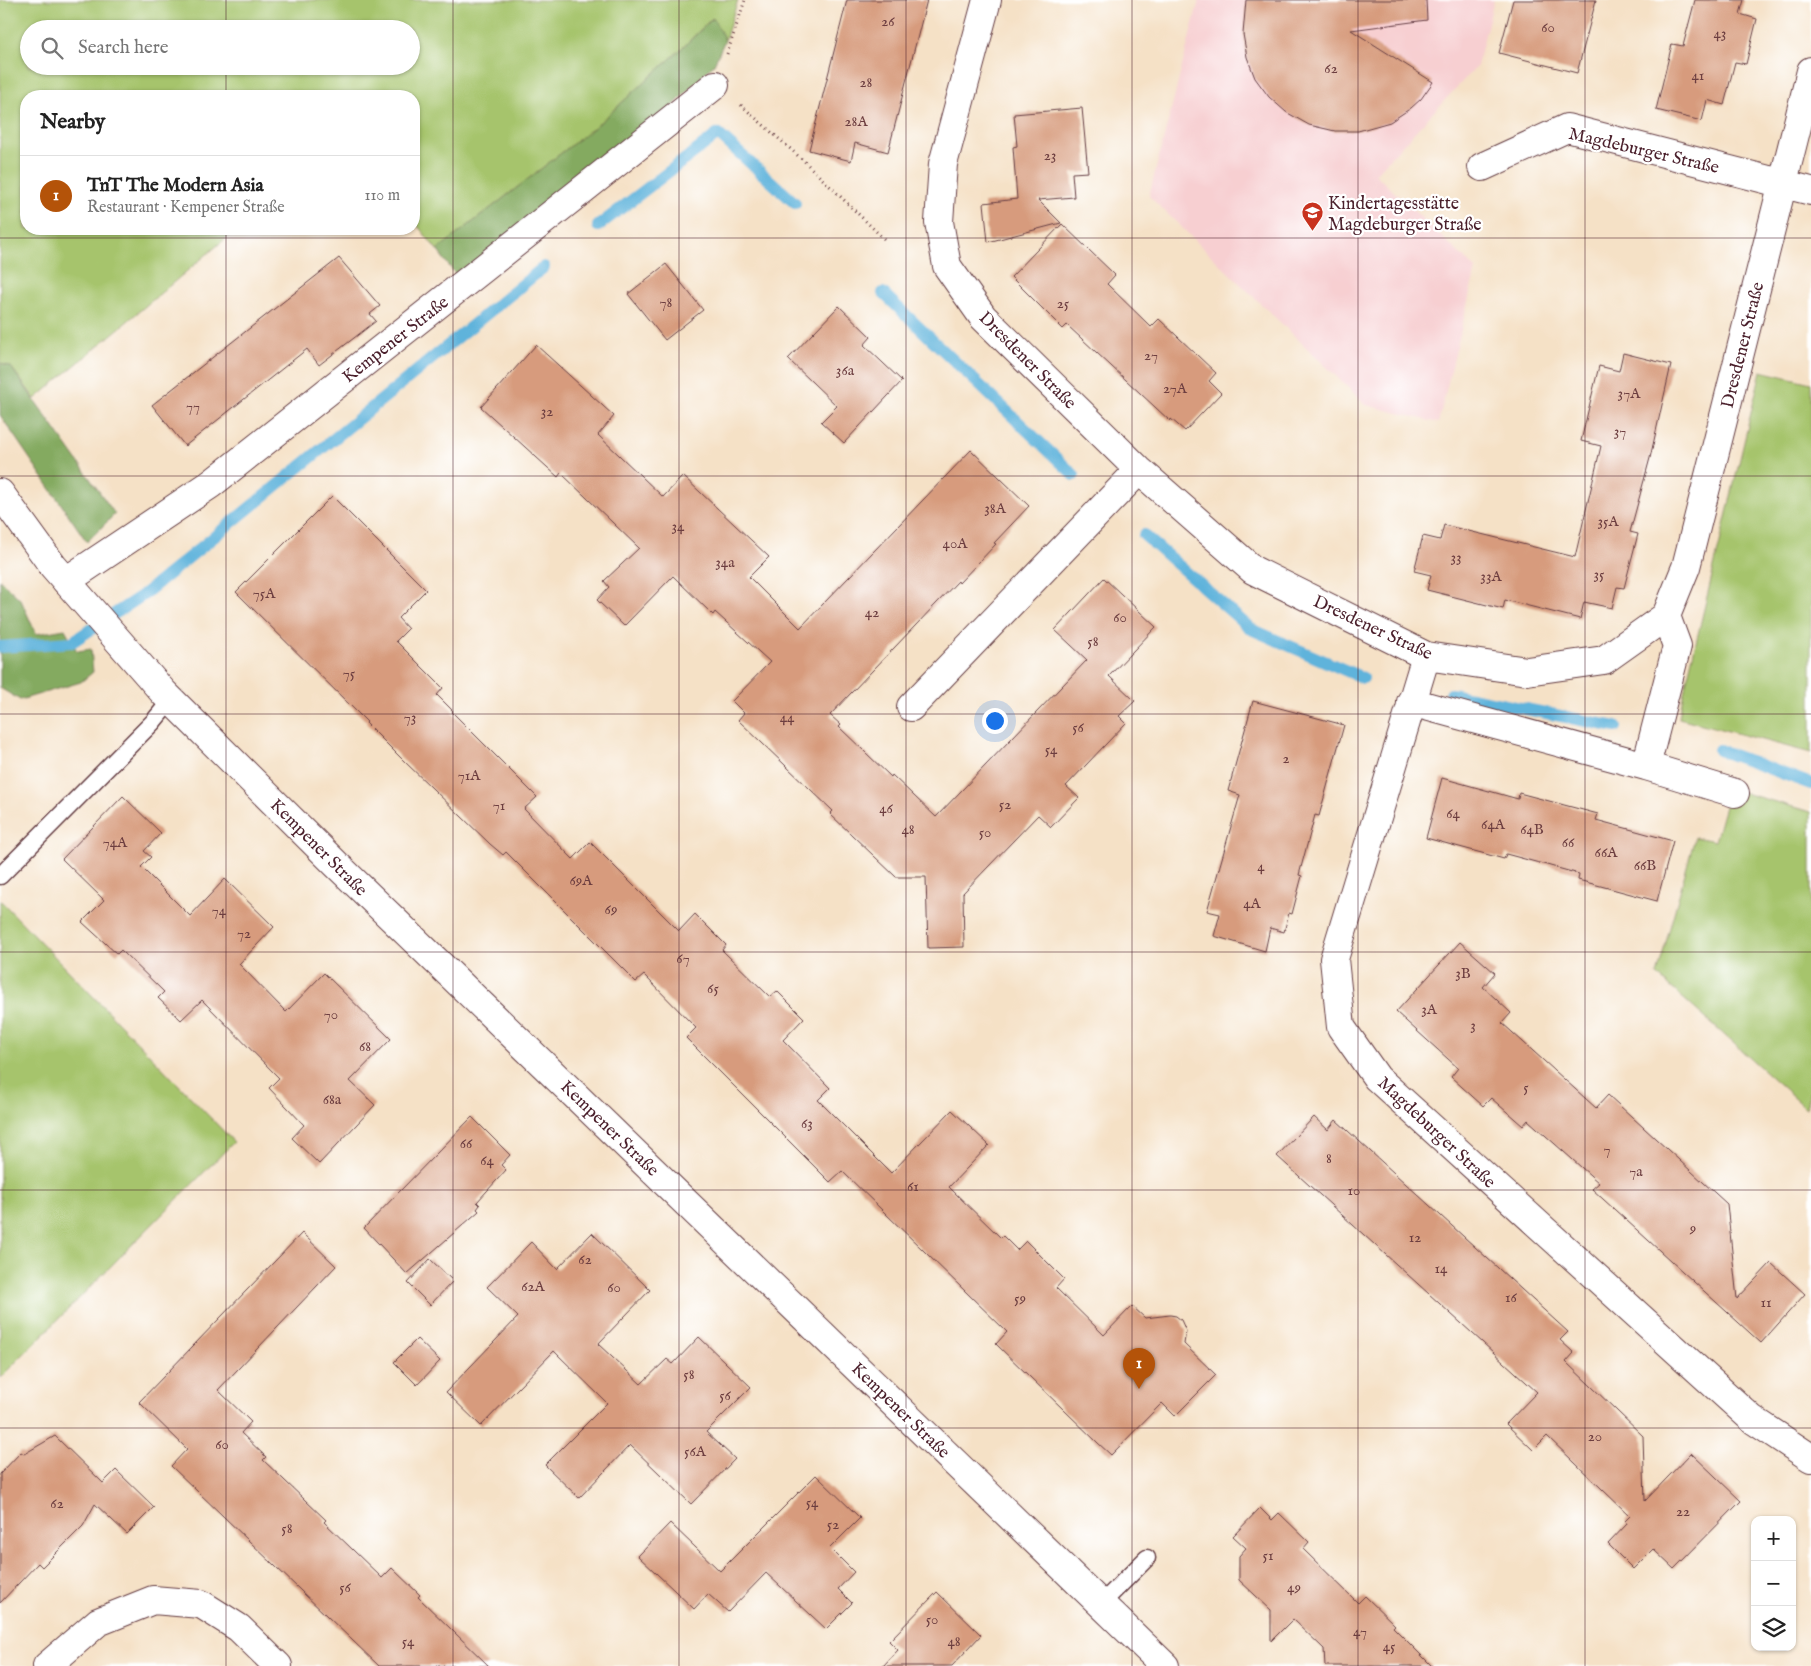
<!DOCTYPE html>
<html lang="en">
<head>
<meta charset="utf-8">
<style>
  :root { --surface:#fff; --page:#f6f6f6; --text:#222; --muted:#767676; --line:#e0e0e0; --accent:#b45309 }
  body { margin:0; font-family:"IM FELL English",serif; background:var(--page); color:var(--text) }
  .controls { position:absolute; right:15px; bottom:15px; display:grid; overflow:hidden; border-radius:10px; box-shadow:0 1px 4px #0004 }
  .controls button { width:45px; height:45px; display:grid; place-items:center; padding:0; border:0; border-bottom:1px solid var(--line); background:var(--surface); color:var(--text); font:25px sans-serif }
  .you { position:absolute; left:994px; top:720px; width:18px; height:18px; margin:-12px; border:4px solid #fff; border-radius:50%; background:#1a73e8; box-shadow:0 0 0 8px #1a73e833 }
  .badge { display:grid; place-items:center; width:32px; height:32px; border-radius:50%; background:var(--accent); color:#fff; font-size:16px; font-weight:700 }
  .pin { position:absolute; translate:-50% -41px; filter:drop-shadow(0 1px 2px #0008) }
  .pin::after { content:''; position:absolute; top:26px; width:18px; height:15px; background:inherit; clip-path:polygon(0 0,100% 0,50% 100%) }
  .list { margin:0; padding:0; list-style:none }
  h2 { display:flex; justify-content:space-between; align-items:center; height:65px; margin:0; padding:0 20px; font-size:21px }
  h2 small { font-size:16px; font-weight:400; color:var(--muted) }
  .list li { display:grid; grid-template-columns:32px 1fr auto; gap:15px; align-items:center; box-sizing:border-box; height:80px; padding:0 20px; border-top:1px solid var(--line) }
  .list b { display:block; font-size:19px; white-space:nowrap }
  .list p { margin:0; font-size:16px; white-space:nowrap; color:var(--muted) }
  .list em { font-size:16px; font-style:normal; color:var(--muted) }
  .icon { flex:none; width:28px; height:28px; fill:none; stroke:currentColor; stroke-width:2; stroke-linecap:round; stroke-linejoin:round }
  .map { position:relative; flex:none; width:1811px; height:1666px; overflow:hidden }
  .search { position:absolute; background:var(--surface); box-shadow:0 1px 4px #0004; left:20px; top:20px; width:400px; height:55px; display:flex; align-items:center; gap:12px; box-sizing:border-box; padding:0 18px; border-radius:28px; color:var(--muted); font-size:19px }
  .panel { position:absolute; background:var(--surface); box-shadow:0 1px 4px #0004; left:20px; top:90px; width:400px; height:145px; border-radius:20px }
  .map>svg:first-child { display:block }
  .built { fill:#f7cfd1 }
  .green { fill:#a6c46c; stroke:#78724c; fill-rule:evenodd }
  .forest { fill:#84aa60; stroke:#676446 }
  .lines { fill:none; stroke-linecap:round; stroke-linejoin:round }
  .stream { stroke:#5fb3db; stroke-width:12 }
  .building { fill:#d79b7d }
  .service-casing { stroke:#643c42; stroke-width:19 }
  .minor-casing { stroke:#643c42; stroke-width:30 }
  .primary-casing { stroke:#643c42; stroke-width:30 }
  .path { stroke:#643c42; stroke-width:3; stroke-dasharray:1 4; stroke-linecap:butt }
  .service { stroke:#fff; stroke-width:16 }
  .minor { stroke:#fff; stroke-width:28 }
  .primary { stroke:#fff; stroke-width:28 }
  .grid { fill:none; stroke:#4a1f2b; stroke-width:1; stroke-opacity:0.55 }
  .labels { text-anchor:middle; stroke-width:4.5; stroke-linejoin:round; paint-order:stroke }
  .number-label { font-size:15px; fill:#6d3e40 }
  .street-label { font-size:18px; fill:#4a1f2b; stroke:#fff }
  .poi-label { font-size:18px; fill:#4a1f2b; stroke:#fff; text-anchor:start }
</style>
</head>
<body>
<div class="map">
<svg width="1811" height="1666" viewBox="0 0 1811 1666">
  <rect width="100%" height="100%" fill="#fff"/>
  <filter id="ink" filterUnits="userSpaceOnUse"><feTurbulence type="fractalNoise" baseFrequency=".02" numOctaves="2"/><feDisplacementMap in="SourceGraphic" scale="10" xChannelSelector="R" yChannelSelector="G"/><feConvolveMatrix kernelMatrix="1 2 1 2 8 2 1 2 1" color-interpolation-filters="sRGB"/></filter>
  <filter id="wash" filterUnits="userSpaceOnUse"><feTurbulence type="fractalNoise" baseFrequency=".0096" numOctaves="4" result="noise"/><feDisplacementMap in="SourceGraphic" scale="20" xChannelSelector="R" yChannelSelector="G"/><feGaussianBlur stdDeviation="1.12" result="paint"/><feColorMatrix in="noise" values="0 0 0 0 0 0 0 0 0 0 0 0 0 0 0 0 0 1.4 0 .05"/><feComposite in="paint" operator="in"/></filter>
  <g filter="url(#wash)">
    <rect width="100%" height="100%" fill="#f5e1c6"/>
    <!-- built -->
    <path class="built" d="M 1199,0 L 1494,0 L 1477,66 L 1375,174 L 1476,269 L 1438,423 L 1366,405 L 1149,196 Z"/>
    <!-- green -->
    <path class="green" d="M 0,0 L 738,0 L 725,40 L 712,18 L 679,51 L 596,126 L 437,250 L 414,221 L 414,96 L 26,96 L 26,229 L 237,229 L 35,399 L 11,367 L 0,363 ZM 29,29 L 411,29 L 411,66 L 29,66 Z
      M 1761,371 L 1811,383 L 1811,753 L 1679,718 L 1682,701 Z
      M 1730,789 L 1811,812 L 1811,1087 L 1806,1108 L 1657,975 L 1695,837 L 1715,841 Z
      M 0,900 L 234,1142 L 0,1378 Z"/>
    <!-- forest -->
    <path class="forest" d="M 713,18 L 725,40 L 714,64 L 670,109 L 459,279 L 437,250 L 596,126 L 679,51 Z
      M 0,363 L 11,367 L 115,514 L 87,542 L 0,415 Z
      M 0,580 L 21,600 L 36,634 L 65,629 L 77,651 L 91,649 L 93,672 L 81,682 L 20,700 L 0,688 Z"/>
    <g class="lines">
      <!-- stream -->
      <path class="stream" d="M 598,226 L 718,134 L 795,203
        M 883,293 L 1074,475
        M 1144,535 L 1251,629 L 1363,678
        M 0,647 L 72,642 L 143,595 L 544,267
        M 1451,694 L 1616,727
        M 1719,750 L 1811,784"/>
    </g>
    <g id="blocks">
      <!-- building -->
      <path class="building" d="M 847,0 L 927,0 L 888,152 L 855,143 L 851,161 L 809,150 Z
        M 1246,0 L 1426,0 L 1427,20 L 1351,30 L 1433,82 L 1421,99 L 1411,108 L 1390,122 L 1358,131 L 1335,131 L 1309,125 L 1286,112 L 1269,97 L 1255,78 L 1247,57 L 1243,34 Z
        M 1513,0 L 1596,0 L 1577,73 L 1499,53 Z
        M 1695,0 L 1744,0 L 1740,14 L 1757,19 L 1746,64 L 1735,62 L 1724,105 L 1707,100 L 1702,121 L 1656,110 L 1672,44 L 1683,46 Z
        M 1082,108 L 1088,172 L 1072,173 L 1074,197 L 1038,200 L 1061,223 L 988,242 L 984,203 L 1017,199 L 1013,147 L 1017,146 L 1014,114 Z
        M 1062,224 L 1115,275 L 1107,284 L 1151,327 L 1159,319 L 1216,373 L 1209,381 L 1221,393 L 1185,431 L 1171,419 L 1170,421 L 1067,325 L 1063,329 L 1011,277 Z
        M 339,258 L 380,306 L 370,314 L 376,321 L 319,365 L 307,349 L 185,446 L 152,405 Z
        M 666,264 L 703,310 L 665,340 L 628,294 Z
        M 839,306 L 871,337 L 864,345 L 902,381 L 844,443 L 821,422 L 837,406 L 788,359 Z
        M 536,345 L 614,416 L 598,435 L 663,497 L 683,476 L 769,557 L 749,577 L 800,628 L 971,450 L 1029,506 L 994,543 L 996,544 L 959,583 L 958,581 L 830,715 L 841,725 L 839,727 L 891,777 L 892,775 L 936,817 L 1087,660 L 1055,630 L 1104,578 L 1156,627 L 1109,676 L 1135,701 L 1119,716 L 1126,723 L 1066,786 L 1079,798 L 1051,827 L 1038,815 L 963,893 L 964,947 L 928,948 L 926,877 L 896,877 L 830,814 L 833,811 L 738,720 L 744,713 L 732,701 L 770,662 L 715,612 L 713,615 L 673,576 L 624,626 L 597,600 L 609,587 L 604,581 L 639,548 L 561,473 L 558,477 L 481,407 Z
        M 1623,353 L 1671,365 L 1650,458 L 1630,532 L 1638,534 L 1624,588 L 1617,587 L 1612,608 L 1584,602 L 1580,619 L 1505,600 L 1503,609 L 1427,590 L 1431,575 L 1414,571 L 1423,536 L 1440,540 L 1444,525 L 1575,557 L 1601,446 L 1581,441 L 1590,403 L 1599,366 L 1619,371 Z
        M 332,496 L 426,590 L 398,618 L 408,629 L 396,641 L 443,688 L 437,695 L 453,711 L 452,712 L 537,797 L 524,809 L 573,859 L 590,842 L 679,931 L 695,914 L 726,945 L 722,950 L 770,997 L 777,991 L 804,1018 L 783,1040 L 830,1088 L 818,1100 L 891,1173 L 952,1110 L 989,1145 L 949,1187 L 1001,1238 L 1003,1236 L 1017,1250 L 1026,1241 L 1064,1279 L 1056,1288 L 1104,1335 L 1132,1306 L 1145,1318 L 1170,1315 L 1176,1316 L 1181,1320 L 1186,1331 L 1184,1344 L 1216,1375 L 1175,1416 L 1162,1403 L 1111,1455 L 1098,1443 L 996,1344 L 1007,1332 L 842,1171 L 830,1182 L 686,1038 L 696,1028 L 644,975 L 636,982 L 506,852 L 503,855 L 490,844 L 404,761 L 366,723 L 367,722 L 236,592 Z
        M 1253,701 L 1344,725 L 1319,816 L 1315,815 L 1299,875 L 1302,876 L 1292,914 L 1289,913 L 1284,932 L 1270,928 L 1265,951 L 1214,936 L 1220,914 L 1207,911 L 1240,795 L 1228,791 Z
        M 1442,778 L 1518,799 L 1519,793 L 1598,814 L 1596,820 L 1673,841 L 1657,901 L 1578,880 L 1579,874 L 1543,864 L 1506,854 L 1504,859 L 1426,838 Z
        M 123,796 L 161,833 L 144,851 L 151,857 L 141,867 L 190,916 L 225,879 L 274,927 L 239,964 L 286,1012 L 324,973 L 391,1039 L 350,1081 L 375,1105 L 319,1164 L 292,1138 L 304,1125 L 269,1088 L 279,1078 L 202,1000 L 181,1020 L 158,998 L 164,992 L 121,950 L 117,954 L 82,922 L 104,900 L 62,859 Z
        M 1460,942 L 1495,973 L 1483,987 L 1511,1013 L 1502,1023 L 1596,1108 L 1608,1095 L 1727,1204 L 1737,1299 L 1771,1263 L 1805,1294 L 1761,1343 L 1592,1189 L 1599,1183 L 1528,1120 L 1523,1126 L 1491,1098 L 1483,1106 L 1451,1077 L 1458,1068 L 1396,1012 Z
        M 472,1117 L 510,1155 L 501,1165 L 506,1170 L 477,1202 L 480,1205 L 477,1209 L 479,1211 L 407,1274 L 364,1228 Z
        M 1314,1117 L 1328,1130 L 1336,1120 L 1568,1332 L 1560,1340 L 1574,1353 L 1566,1362 L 1643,1436 L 1645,1501 L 1691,1453 L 1741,1501 L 1674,1569 L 1653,1549 L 1633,1569 L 1608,1544 L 1627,1524 L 1625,1521 L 1630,1516 L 1547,1436 L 1533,1450 L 1506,1424 L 1537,1392 L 1277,1156 Z
        M 302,1233 L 336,1266 L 218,1390 L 251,1422 L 241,1433 L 266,1457 L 263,1460 L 326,1520 L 324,1522 L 382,1578 L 392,1568 L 420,1595 L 418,1597 L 489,1666 L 379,1666 L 171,1466 L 187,1449 L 139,1402 Z
        M 592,1233 L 650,1290 L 598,1344 L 641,1384 L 667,1359 L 673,1364 L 699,1337 L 751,1387 L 706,1432 L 735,1459 L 691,1504 L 630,1445 L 579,1498 L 545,1465 L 607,1403 L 554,1351 L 481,1426 L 446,1392 L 518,1317 L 487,1287 L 531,1242 L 557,1269 Z
        M 430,1259 L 453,1281 L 430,1305 L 408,1283 Z
        M 417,1339 L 440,1361 L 417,1385 L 394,1362 Z
        M 55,1436 L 103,1483 L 116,1470 L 154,1507 L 127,1534 L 95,1504 L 83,1526 L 42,1567 L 38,1563 L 0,1603 L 0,1474 L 21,1452 L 24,1454 Z
        M 816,1475 L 860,1518 L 830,1548 L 854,1572 L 838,1589 L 852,1603 L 826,1629 L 766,1573 L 728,1612 L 708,1594 L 694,1609 L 638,1556 L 670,1523 L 720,1571 Z
        M 1260,1508 L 1272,1520 L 1279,1513 L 1309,1542 L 1303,1549 L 1358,1603 L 1365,1596 L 1395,1625 L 1393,1627 L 1432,1666 L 1325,1666 L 1324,1649 L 1293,1619 L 1271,1641 L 1271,1610 L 1239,1580 L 1239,1556 L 1246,1548 L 1233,1536 Z
        M 937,1592 L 981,1635 L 952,1666 L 883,1666 L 898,1650 L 889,1641 Z"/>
    </g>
  </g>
  <g filter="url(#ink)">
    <use href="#blocks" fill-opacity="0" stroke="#643c42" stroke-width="1"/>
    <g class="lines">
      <defs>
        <path id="service" d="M 0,876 L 153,722 L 171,700
          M 1101,1604 L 1147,1558"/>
        <path id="minor" d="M 987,0 L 943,164 L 939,222 L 947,266 L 983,317 L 1139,470 L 1253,570 L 1426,656 L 1527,671 L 1604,660 L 1666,616 L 1686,567 L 1811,71
          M 1482,167 L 1567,128 L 1811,191
          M 66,581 L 211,484 L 715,85
          M 1426,656 L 1334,959 L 1341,1027 L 1377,1078 L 1752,1419 L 1811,1458
          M 1411,702 L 1646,766 L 1677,646 L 1666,616
          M 911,707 L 1139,470
          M 1646,766 L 1735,793
          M 47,1666 L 98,1622 L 153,1600 L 201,1604 L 239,1628 L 278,1666"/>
        <path id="primary" d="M 0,493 L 53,566 L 164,693 L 336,864 L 1165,1666"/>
      </defs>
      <!-- service casing -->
      <use href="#service" class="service-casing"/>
      <!-- minor casing -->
      <use href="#minor" class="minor-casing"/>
      <!-- primary casing -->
      <use href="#primary" class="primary-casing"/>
      <!-- path -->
      <path class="path" d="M 727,54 L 745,0
        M 741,105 L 805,162 L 885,240"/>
      <!-- service -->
      <use href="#service" class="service"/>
      <!-- minor -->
      <use href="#minor" class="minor"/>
      <!-- primary -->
      <use href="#primary" class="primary"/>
    </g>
  </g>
  <!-- grid -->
  <path class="grid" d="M 226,0 L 226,29M 453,0 L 453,1666M 679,0 L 679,1666M 906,0 L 906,1666M 1132,0 L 1132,1666M 1358,0 L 1358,1666M 1585,0 L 1585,1666M 226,66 L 226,96M 226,229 L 226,1666M 0,238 L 1811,238M 0,476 L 1811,476M 0,714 L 1811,714M 0,952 L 1811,952M 0,1190 L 1811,1190M 0,1428 L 1811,1428"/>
  <!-- icons -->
  <defs>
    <symbol id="school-pin" viewBox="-11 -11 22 30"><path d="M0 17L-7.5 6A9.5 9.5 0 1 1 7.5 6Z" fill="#c8321e" stroke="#fff"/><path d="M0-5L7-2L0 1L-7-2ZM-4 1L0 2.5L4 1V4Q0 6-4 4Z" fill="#fff"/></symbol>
  </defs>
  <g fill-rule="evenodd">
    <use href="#school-pin" x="1300" y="200" width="25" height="34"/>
  </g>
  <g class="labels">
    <!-- number labels -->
    <g class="number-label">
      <text x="888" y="26">26</text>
      <text x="1548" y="32">60</text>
      <text x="1720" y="38">43</text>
      <text x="1331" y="73">62</text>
      <text x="1698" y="80">41</text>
      <text x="866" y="87">28</text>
      <text x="856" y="126">28A</text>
      <text x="1050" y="160">23</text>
      <text x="666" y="307">78</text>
      <text x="1063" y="308">25</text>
      <text x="1151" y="360">27</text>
      <text x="845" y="375">36a</text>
      <text x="1175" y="393">27A</text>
      <text x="1629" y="398">37A</text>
      <text x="193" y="411">77</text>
      <text x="547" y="416">32</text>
      <text x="1620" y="436">37</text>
      <text x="995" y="513">38A</text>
      <text x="1608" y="526">35A</text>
      <text x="678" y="531">34</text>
      <text x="955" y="548">40A</text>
      <text x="1456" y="562">33</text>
      <text x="725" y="567">34a</text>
      <text x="1599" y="579">35</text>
      <text x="1491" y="581">33A</text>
      <text x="264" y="598">75A</text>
      <text x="872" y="617">42</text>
      <text x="1120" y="622">60</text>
      <text x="1093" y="646">58</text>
      <text x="349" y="678">75</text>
      <text x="410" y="722">73</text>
      <text x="787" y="722">44</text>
      <text x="1078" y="732">56</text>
      <text x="1051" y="754">54</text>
      <text x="1286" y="763">2</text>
      <text x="469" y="780">71A</text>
      <text x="1005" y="809">52</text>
      <text x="499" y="810">71</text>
      <text x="886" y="813">46</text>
      <text x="1453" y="818">64</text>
      <text x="1493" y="829">64A</text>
      <text x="908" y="834">48</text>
      <text x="1532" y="834">64B</text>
      <text x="985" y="837">50</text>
      <text x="115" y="847">74A</text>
      <text x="1568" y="847">66</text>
      <text x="1606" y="857">66A</text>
      <text x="1645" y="870">66B</text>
      <text x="1261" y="871">4</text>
      <text x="581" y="885">69A</text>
      <text x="1252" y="908">4A</text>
      <text x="611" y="914">69</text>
      <text x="219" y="915">74</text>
      <text x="244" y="938">72</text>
      <text x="683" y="963">67</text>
      <text x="1463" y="978">3B</text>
      <text x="713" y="993">65</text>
      <text x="1429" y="1014">3A</text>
      <text x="331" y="1019">70</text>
      <text x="1473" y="1030">3</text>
      <text x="365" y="1051">68</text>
      <text x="1526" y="1092">5</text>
      <text x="332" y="1104">68a</text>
      <text x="807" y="1128">63</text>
      <text x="466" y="1148">66</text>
      <text x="1607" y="1154">7</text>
      <text x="1329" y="1163">8</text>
      <text x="487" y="1165">64</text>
      <text x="1636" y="1176">7a</text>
      <text x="913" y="1191">61</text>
      <text x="1354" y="1195">10</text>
      <text x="1693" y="1233">9</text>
      <text x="1415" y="1242">12</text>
      <text x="585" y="1264">62</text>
      <text x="1441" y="1273">14</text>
      <text x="533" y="1291">62A</text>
      <text x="614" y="1292">60</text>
      <text x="1511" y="1302">16</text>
      <text x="1020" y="1303">59</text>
      <text x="1766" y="1307">11</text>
      <text x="689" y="1379">58</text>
      <text x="725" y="1400">56</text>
      <text x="1595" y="1441">20</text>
      <text x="222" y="1449">60</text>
      <text x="695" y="1456">56A</text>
      <text x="812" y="1507">54</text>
      <text x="57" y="1508">62</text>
      <text x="1683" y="1516">22</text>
      <text x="833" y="1529">52</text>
      <text x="287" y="1533">58</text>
      <text x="1268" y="1560">51</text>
      <text x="345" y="1592">56</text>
      <text x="1294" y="1592">49</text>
      <text x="932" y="1624">50</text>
      <text x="1360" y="1636">47</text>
      <text x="408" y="1646">54</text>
      <text x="954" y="1646">48</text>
      <text x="1389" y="1651">45</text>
    </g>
    <!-- street labels -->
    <g class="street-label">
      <text transform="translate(1644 150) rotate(13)" y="6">Magdeburger Straße</text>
      <text transform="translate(395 339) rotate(-38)" y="6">Kempener Straße</text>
      <text transform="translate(1742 345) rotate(-76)" y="6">Dresdener Straße</text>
      <text transform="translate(1028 360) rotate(45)" y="6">Dresdener Straße</text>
      <text transform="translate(1373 627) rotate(25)" y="6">Dresdener Straße</text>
      <text transform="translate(319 847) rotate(45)" y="6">Kempener Straße</text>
      <text transform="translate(610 1128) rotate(44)" y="6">Kempener Straße</text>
      <text transform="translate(1437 1132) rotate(43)" y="6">Magdeburger Straße</text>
      <text transform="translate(901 1410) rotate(44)" y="6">Kempener Straße</text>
    </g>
    <!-- poi labels -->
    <g class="poi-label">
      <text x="1328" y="209">Kindertagesstätte<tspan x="1328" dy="21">Magdeburger Straße</tspan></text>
    </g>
  </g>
</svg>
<div class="controls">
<button>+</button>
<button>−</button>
<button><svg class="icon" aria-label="layers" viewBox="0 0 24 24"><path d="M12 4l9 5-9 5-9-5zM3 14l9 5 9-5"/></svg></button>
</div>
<div class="you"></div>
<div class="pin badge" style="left:1139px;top:1389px">1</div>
<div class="search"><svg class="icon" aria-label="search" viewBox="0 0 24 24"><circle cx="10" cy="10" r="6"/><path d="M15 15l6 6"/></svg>Search here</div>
<section class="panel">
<h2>Nearby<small></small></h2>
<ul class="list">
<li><span class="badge">1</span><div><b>TnT The Modern Asia</b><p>Restaurant · Kempener Straße</p></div><em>110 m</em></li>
</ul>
</section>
</div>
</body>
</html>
